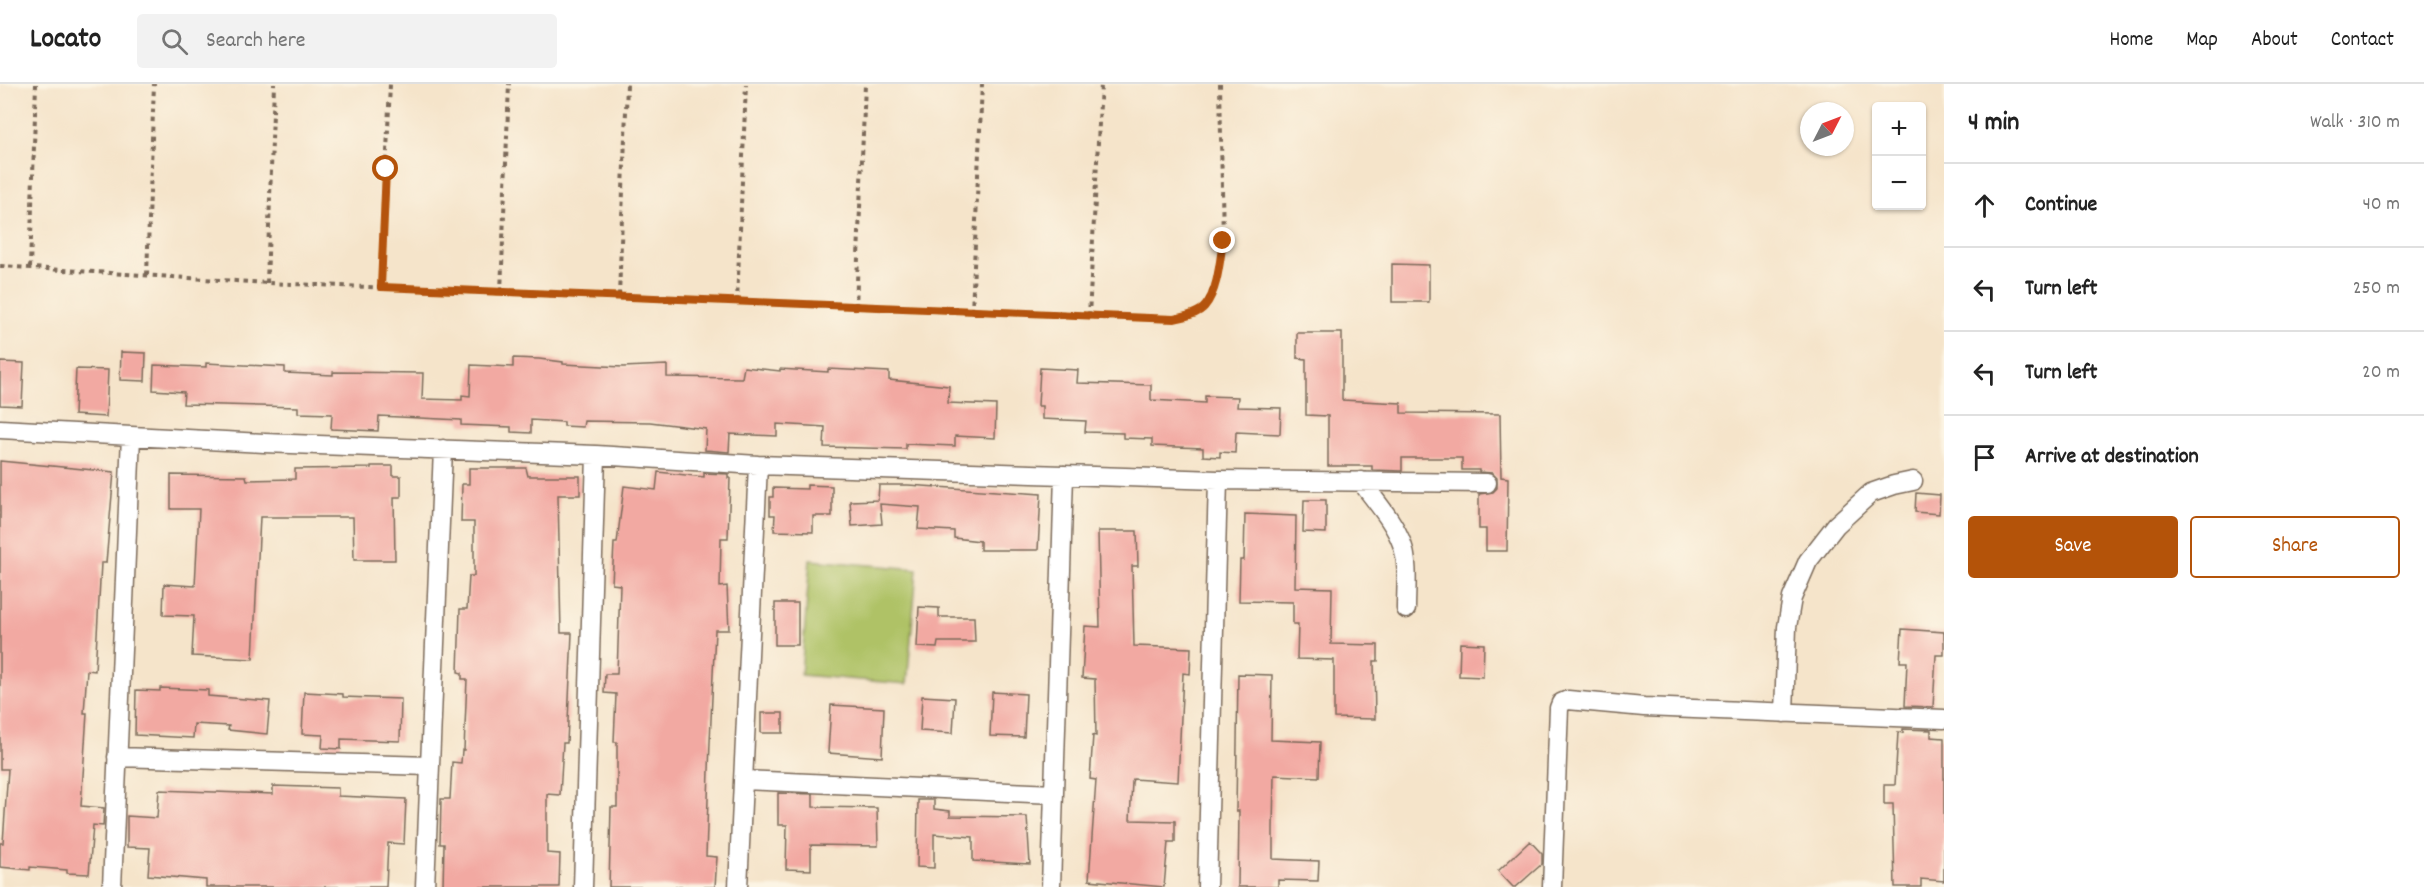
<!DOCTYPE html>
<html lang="en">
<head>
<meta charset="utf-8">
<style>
  :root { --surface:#fff; --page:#f2f2f2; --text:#222; --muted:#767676; --line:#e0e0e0; --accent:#b45309 }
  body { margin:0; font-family:Dekko,sans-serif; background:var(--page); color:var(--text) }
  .controls { position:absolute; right:18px; top:18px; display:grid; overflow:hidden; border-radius:6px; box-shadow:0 2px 4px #0004 }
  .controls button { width:54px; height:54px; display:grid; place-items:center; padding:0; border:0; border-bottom:2px solid var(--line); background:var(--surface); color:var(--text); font:30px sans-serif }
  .compass { position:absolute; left:1800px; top:18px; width:54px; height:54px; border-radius:50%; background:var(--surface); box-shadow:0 2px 4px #0004; rotate:48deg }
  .stop { position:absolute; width:18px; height:18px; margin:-14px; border:4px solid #b45309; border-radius:50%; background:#fff }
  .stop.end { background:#b45309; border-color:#fff; box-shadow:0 2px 6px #0008 }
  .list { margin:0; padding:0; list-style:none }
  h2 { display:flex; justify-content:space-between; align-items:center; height:78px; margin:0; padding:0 24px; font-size:26px }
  h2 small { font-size:20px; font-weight:400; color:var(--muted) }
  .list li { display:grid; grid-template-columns:39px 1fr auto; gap:18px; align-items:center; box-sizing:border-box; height:84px; padding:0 24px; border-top:2px solid var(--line) }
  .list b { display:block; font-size:22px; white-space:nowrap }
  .list em { font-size:20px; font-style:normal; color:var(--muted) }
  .actions { display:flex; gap:12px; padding:18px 24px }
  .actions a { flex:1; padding:14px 0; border:2px solid var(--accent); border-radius:6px; text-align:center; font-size:21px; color:var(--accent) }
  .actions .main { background:var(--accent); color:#fff }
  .icon { flex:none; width:33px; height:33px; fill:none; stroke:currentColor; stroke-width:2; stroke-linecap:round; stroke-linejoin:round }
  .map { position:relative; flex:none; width:1944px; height:803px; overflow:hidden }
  header { display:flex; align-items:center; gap:36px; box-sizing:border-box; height:84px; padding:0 30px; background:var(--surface); border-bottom:2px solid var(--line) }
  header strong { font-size:28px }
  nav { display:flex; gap:33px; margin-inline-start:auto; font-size:21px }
  .search { width:420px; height:54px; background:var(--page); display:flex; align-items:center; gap:15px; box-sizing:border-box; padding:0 21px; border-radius:6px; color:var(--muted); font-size:22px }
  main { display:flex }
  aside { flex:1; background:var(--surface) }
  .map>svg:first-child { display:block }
  .green { fill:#afc266; stroke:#757642; stroke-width:1.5 }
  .building { fill:#f2a9a2 }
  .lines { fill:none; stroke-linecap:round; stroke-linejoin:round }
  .street-casing { stroke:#7c6b5a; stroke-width:21 }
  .path { stroke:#7c6b5a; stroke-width:4; stroke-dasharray:4.5 4.5; stroke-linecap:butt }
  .street { stroke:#fff; stroke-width:18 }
  .route { stroke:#b45309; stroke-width:8 }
</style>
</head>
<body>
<header>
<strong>Locato</strong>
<div class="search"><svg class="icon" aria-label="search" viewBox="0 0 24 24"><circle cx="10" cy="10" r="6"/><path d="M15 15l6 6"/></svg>Search here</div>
<nav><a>Home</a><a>Map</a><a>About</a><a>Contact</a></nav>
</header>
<main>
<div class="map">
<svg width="1944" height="803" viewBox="0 0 1944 803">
  <rect width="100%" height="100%" fill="#fcf5e5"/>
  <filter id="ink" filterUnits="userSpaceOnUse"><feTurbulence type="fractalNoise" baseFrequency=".0167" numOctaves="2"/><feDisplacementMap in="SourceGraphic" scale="12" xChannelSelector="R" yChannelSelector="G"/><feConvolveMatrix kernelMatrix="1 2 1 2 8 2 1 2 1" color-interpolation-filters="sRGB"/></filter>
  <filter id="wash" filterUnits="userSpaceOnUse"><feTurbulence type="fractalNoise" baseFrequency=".008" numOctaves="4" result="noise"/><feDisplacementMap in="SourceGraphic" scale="24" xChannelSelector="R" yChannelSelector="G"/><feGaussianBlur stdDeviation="1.35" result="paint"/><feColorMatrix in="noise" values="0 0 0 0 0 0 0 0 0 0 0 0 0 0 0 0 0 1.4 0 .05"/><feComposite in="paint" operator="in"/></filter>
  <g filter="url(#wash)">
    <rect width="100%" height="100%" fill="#f5e4ca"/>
    <!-- green -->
    <path class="green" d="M 810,476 L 917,485 L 907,600 L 801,591 Z"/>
    <g id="blocks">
      <!-- building -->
      <path class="building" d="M 1392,180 L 1429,181 L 1429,218 L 1392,218 Z
        M 1297,249 L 1342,249 L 1342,316 L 1401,319 L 1401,329 L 1500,330 L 1501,393 L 1508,394 L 1507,467 L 1486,467 L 1486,445 L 1479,445 L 1479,410 L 1493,408 L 1497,404 L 1497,394 L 1492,389 L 1479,388 L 1479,386 L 1462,386 L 1462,374 L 1402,374 L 1402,387 L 1372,386 L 1372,382 L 1328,382 L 1328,332 L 1306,331 L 1306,275 L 1297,274 Z
        M 121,268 L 146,269 L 145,297 L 120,296 Z
        M 513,274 L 539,275 L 563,278 L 563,280 L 623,283 L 667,281 L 667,293 L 742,294 L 744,283 L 780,287 L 780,285 L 828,288 L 828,285 L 889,288 L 889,296 L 949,302 L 948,319 L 996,321 L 995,354 L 955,352 L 955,362 L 906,360 L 906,365 L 824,363 L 825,343 L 777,340 L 777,352 L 730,350 L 729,368 L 705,366 L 706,345 L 650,338 L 584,337 L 583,343 L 564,342 L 564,338 L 531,336 L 531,349 L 511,348 L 511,343 L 461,341 L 461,336 L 379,332 L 378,347 L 331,345 L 332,330 L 298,329 L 298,323 L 183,320 L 184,308 L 153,306 L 154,281 L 206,283 L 206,279 L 285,283 L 285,289 L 333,291 L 333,288 L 423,289 L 422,315 L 462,316 L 462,311 L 470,312 L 471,281 L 513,283 Z
        M 0,278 L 24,279 L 22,322 L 0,321 Z
        M 1040,284 L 1078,286 L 1077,299 L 1151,301 L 1151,316 L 1205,319 L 1205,312 L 1238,313 L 1237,323 L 1281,324 L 1280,350 L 1236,348 L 1235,369 L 1220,368 L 1220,373 L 1203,372 L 1203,364 L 1152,362 L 1152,355 L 1123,354 L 1123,349 L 1085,348 L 1086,337 L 1042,335 L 1042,322 L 1038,322 Z
        M 76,285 L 108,286 L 106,333 L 74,331 Z
        M 0,377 L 114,388 L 106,479 L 101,479 L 95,587 L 87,586 L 84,629 L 87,629 L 81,722 L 104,724 L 103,742 L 93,741 L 89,790 L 67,789 L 67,786 L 30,783 L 30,786 L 0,783 L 0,759 L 3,759 L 8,685 L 0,685 Z
        M 371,382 L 393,382 L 393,392 L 401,392 L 401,413 L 394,413 L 395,476 L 354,476 L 353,433 L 260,433 L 253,575 L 192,572 L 194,532 L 163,531 L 164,500 L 195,502 L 199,425 L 171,425 L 171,391 L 246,392 L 247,396 L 295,395 L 295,385 L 371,384 Z
        M 469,384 L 526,384 L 528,392 L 580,392 L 580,411 L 558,411 L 561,549 L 572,549 L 567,659 L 563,659 L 560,711 L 547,710 L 547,769 L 560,770 L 559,803 L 443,803 L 444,760 L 440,760 L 441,715 L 450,715 L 452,678 L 461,679 L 462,666 L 464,666 L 467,595 L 462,595 L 462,589 L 458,588 L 460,525 L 467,525 L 469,492 L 474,492 L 474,438 L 461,438 L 462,400 L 469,400 Z
        M 658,388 L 704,393 L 704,389 L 728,390 L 728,394 L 730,394 L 728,454 L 721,454 L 720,503 L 727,502 L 729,546 L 715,546 L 710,658 L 706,772 L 717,773 L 715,803 L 609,803 L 611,723 L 617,723 L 617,658 L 614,658 L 616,610 L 604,609 L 605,590 L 617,590 L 620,501 L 612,500 L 614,459 L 617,459 L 624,402 L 656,406 Z
        M 807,401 L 832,402 L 832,432 L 813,432 L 813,448 L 774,447 L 775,431 L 770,431 L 770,413 L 773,413 L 773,404 L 807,405 Z
        M 879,401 L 908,401 L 1041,410 L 1038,466 L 980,466 L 980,457 L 954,454 L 954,447 L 918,445 L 920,423 L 880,420 L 882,440 L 852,442 L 850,417 L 878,416 Z
        M 1916,409 L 1940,411 L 1939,430 L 1915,428 Z
        M 1304,416 L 1326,416 L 1326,449 L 1303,448 Z
        M 1245,430 L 1296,432 L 1295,503 L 1332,504 L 1331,560 L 1378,561 L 1378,577 L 1374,577 L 1375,635 L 1334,634 L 1334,576 L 1297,575 L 1298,540 L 1293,540 L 1293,518 L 1239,517 L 1240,476 L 1244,476 Z
        M 1098,447 L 1137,447 L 1138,482 L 1132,482 L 1134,562 L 1191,564 L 1190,590 L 1183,589 L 1178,698 L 1133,695 L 1132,698 L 1130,736 L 1175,737 L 1175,758 L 1168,758 L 1164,803 L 1089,796 L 1096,696 L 1090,695 L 1093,651 L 1096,652 L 1095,595 L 1082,594 L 1085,542 L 1100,543 Z
        M 775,519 L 798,519 L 798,561 L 775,561 Z
        M 919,523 L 939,524 L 939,533 L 974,533 L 975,558 L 938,558 L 937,564 L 917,563 Z
        M 1902,545 L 1944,548 L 1944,571 L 1936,571 L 1933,623 L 1905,622 L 1907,578 L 1900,578 Z
        M 1460,559 L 1484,560 L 1483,593 L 1459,592 Z
        M 1238,590 L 1272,591 L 1271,656 L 1320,658 L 1319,693 L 1274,691 L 1273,744 L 1273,775 L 1319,777 L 1318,797 L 1278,796 L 1278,803 L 1238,803 L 1239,727 L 1236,727 Z
        M 160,604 L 208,606 L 208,612 L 270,617 L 267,650 L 228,646 L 229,642 L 194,640 L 193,654 L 135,651 L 136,606 L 160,607 Z
        M 304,608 L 343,610 L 343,613 L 401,615 L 400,657 L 341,655 L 341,665 L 322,664 L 323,651 L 302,650 Z
        M 992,608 L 1026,610 L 1024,653 L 990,652 Z
        M 922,612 L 955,614 L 953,649 L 920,647 Z
        M 831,621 L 884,624 L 882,673 L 828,669 Z
        M 761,629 L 783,629 L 783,649 L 761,649 Z
        M 1903,645 L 1931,646 L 1931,653 L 1944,654 L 1944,797 L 1921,795 L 1921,803 L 1895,803 L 1893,720 L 1884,720 L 1884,701 L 1895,701 L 1898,648 L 1903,649 Z
        M 273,702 L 338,704 L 338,712 L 406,715 L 404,760 L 388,759 L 386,803 L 206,803 L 206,796 L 148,791 L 150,764 L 127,763 L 127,732 L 157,734 L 159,706 L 273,710 Z
        M 778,709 L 813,710 L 813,723 L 877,724 L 878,762 L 811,761 L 811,786 L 786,785 L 787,741 L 778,741 Z
        M 918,716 L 934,716 L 934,725 L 950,727 L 950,732 L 1027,733 L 1030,780 L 973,777 L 973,753 L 934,750 L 934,784 L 917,783 Z
        M 1530,757 L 1542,770 L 1542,780 L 1516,803 L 1513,803 L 1498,787 Z"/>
    </g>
  </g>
  <g filter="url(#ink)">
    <use href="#blocks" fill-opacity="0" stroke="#7c6b5a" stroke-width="1.5"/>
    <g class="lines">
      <defs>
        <path id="street" d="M 0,345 L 264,359 L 596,371 L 758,381 L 1218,396 L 1487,399
          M 1361,397 C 1375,417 1394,437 1402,460 C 1409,479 1406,505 1406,525
          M 1784,629 L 1787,543 L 1792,514 L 1808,477 L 1836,441 L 1871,409 L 1894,401 L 1913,397
          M 117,673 L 430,682
          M 743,696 L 1054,710
          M 112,803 L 131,352
          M 425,803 L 443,365
          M 583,803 L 596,371
          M 738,803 L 758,381
          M 1051,803 L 1064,391
          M 1207,803 L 1218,396
          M 1552,803 L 1559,624 L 1561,619 L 1568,616 L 1644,623 L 1944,635"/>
      </defs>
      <!-- street casing -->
      <use href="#street" class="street-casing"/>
      <!-- path -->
      <path class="path" d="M 0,182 L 267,199 L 1174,235 L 1188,232 L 1205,223 L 1216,197 L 1223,157 L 1220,0
        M 30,184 L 36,0
        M 147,191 L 154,0
        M 267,199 L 274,0
        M 381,203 L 390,0
        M 501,208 L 509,0
        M 619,212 L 627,0
        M 737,218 L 746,0
        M 856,223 L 865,0
        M 972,228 L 982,0
        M 1089,232 L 1101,0"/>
      <!-- street -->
      <use href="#street" class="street"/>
    </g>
  </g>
  <g class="lines" filter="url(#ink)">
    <!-- route -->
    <path class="route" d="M 386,85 L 381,203 L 1174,235 C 1184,233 1199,230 1205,222 C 1218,207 1220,175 1223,157"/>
  </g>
</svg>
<div class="controls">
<button>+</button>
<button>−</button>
</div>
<svg class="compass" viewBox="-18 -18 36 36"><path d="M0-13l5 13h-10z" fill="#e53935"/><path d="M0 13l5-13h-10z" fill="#767676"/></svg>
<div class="stop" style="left:386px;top:85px"></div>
<div class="stop end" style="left:1223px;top:157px"></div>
</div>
<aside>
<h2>4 min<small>Walk · 310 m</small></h2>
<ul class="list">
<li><svg class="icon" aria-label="ahead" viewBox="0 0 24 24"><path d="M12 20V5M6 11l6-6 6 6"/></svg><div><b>Continue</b></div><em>40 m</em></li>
<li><svg class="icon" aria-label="left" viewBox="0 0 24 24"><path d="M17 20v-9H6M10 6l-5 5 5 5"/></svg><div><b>Turn left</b></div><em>250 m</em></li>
<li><svg class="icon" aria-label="left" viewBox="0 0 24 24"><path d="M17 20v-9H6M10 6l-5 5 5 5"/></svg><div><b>Turn left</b></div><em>20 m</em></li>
<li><svg class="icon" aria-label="arrive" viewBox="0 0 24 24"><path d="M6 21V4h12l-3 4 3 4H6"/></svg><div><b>Arrive at destination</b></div></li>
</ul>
<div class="actions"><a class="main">Save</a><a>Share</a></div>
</aside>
</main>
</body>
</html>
